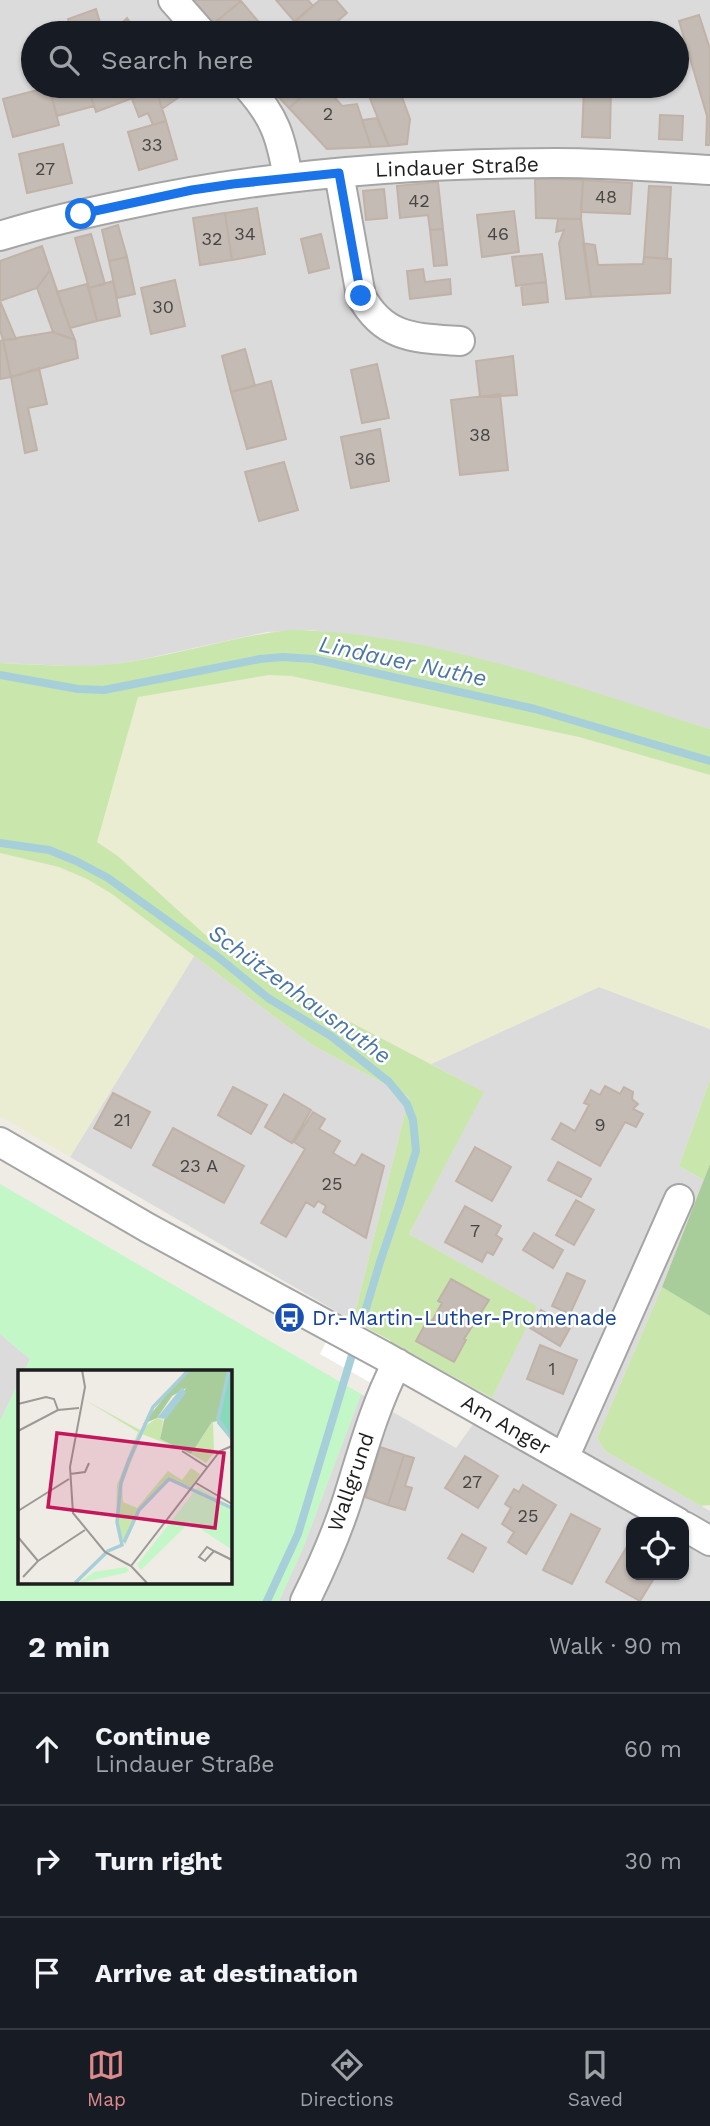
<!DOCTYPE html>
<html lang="en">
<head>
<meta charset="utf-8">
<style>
  :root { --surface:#171b24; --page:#242831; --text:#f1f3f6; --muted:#9ea1a6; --line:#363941; --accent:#dc8a8b }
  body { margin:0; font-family:"Work Sans",sans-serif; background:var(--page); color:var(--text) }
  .controls { position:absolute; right:21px; bottom:21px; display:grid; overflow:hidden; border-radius:14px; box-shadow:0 2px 5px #0004 }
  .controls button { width:63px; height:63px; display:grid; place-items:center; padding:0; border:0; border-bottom:2px solid var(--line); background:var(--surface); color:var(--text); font:35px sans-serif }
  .stop { position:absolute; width:21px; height:21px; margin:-16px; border:5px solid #1a73e8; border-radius:50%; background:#fff }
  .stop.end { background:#1a73e8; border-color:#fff; box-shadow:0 2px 7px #0008 }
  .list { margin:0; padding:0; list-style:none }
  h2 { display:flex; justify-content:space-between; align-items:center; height:91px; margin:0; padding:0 28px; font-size:30px }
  h2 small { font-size:23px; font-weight:400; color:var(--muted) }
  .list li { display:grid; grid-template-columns:46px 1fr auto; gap:21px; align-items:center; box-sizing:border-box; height:112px; padding:0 28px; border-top:2px solid var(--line) }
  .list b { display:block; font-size:26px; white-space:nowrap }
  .list p { margin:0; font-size:23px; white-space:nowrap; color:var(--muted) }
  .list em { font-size:23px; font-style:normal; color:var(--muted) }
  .icon { flex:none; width:38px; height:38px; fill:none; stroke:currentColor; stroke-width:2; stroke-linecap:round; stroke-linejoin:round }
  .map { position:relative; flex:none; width:710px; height:1601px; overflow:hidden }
  .search { position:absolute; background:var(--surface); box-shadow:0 2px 5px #0004; left:21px; right:21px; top:21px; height:77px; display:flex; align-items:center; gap:18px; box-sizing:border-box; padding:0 24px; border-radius:38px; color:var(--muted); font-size:26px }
  .sheet { height:427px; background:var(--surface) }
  nav { display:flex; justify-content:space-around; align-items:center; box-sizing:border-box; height:98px; border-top:2px solid var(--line); background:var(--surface); font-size:19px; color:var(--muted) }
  nav a { display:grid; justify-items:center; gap:4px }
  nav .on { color:var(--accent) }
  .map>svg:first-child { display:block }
  .residential { fill:#dcdbdb; fill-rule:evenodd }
  .farmland { fill:#eaedd1 }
  .grass { fill:#c9e7ac }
  .forest { fill:#a9cc9b }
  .park { fill:#c3f7c7 }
  .pier { fill:#fff }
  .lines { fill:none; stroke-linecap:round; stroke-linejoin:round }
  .stream { stroke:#a7cfda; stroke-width:8 }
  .building { fill:#c3bbb4; stroke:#c0b2a7; stroke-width:2 }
  .minor-casing { stroke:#a5a5a5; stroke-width:32 }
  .minor { stroke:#fff; stroke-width:28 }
  .route { stroke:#1a73e8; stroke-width:9 }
  .labels { text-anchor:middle; stroke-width:5; stroke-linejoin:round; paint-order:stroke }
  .number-label { font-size:18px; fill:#474544 }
  .street-label { font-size:21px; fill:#1e1e1e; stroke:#fff }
  .transit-label { font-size:21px; fill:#164399; stroke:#fff; text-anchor:start }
  .water-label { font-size:23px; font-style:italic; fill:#4c77a2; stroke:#fff }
  .inset-river { fill:none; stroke:#a7cfda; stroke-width:3.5 }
  .inset-road { fill:none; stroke:#9b9995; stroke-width:2 }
  .view { fill:#c2185b; fill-opacity:0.15; stroke:#c2185b; stroke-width:3.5 }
  .inset-edge { fill:none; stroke:#1e1e1e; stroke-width:3.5 }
</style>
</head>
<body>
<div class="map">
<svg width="710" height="1601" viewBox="0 0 710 1601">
  <rect width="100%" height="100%" fill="#efebe5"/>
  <!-- residential -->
  <path class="residential" d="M 0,0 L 710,0 L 710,729 L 473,657 L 390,640 L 311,630 L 266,632 L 135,661 L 99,666 L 70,666 L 0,663 ZM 33,33 L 677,33 L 677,86 L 33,86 Z
    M 194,956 L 312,1045 L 409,1097 L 353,1321 L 70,1157 Z
    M 599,987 L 710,1029 L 710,1080 L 679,1166 L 704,1180 L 662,1287 L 597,1438 L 605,1451 L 710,1511 L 710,1601 L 279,1601 L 303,1548 L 361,1394 L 456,1448 L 492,1398 L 536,1306 L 409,1234 L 483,1092 L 431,1064 ZM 631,1522 L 684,1522 L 684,1575 L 631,1575 Z
    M 0,1334 L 30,1359 L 24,1372 L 19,1372 L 19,1382 L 0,1421 Z"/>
  <!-- farmland -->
  <path class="farmland" d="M 269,675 L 291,676 L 579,737 L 710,775 L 710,1029 L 599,987 L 431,1064 L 270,980 L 211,940 L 119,857 L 96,842 L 138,696 Z
    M 0,853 L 59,867 L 87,879 L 112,894 L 194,956 L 70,1157 L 0,1116 Z"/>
  <!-- grass -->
  <path class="grass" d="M 289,630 C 433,632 574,687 710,729 L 710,775 L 579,737 L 291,676 L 269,675 L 138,697 L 97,842 L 119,857 L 211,940 L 270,980 L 484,1092 L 409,1234 L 537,1306 L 492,1398 L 353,1321 L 409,1097 L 312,1045 L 112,894 L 87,879 L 59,867 L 0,853 L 0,663 C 45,665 90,669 135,661 C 187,652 237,636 289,630 Z
    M 710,1080 L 710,1164 L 704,1180 L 679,1166 Z
    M 662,1287 L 710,1316 L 710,1505 L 701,1506 L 605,1451 L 597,1438 Z"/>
  <!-- forest -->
  <path class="forest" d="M 710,1164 L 710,1316 L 662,1287 Z"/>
  <!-- park -->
  <path class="park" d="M 0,1184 L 361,1394 L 303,1548 L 279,1601 L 0,1601 L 0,1421 L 19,1382 L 19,1582 L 229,1582 L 229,1372 L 24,1372 L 30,1359 L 0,1334 Z"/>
  <!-- pier -->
  <path class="pier" d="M 340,1314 L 391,1341 L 371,1383 L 320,1354 Z"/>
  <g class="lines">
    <!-- stream -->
    <path class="stream" d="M 0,675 L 78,689 L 104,690 L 260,659 L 283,657 L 313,659 L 535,709 L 710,761
      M 0,843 L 49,850 L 76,861 L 108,878 L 218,957 L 268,998 L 331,1036 L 389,1082 L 407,1104 L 413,1120 L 416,1151 L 400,1203 L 380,1262 L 298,1534 L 267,1601"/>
  </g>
  <!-- building -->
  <path class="building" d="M 192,0 L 240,0 L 241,1 L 213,24 Z
    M 276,0 L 308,0 L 313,6 L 295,22 Z
    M 320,0 L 336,0 L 347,13 L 324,33 L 280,33 Z
    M 241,1 L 268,33 L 221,33 L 213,24 Z
    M 96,9 L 103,33 L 73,33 L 68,19 Z
    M 699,15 L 710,49 L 710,145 L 706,145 L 707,116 L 679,21 Z
    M 127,18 L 137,33 L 123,33 L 120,25 Z
    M 53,86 L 88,86 L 94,106 L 57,116 L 49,87 Z
    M 88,86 L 160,86 L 156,89 L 96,112 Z
    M 161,86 L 195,86 L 162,109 L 156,89 Z
    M 268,86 L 314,86 L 289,108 Z
    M 314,86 L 325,86 L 342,106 L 357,104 L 371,147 L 327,149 L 289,108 Z
    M 325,86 L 339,86 L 331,93 Z
    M 365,86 L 398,86 L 410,119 L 407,144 L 389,146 Z
    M 584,86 L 611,86 L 610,138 L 582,137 Z
    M 49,87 L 59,125 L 13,137 L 3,99 Z
    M 156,89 L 166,121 L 153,125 L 148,113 L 139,117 L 132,99 Z
    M 660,115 L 683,116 L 682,140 L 659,139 Z
    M 377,118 L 389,146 L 371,147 L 362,120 Z
    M 166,121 L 177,159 L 139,170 L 128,132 Z
    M 63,144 L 72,183 L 27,193 L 19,154 Z
    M 535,179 L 583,180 L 581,219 L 536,218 Z
    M 583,180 L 632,183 L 630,214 L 581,212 Z
    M 438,182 L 443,229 L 430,230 L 428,215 L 400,218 L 397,186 Z
    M 649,186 L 671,187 L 667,259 L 644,257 Z
    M 384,189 L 387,218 L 366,220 L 363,191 Z
    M 257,208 L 265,254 L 232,260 L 225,213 Z
    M 514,211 L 519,252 L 482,257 L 477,215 Z
    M 225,213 L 232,260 L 200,265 L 193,218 Z
    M 558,219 L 581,219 L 591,297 L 566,299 L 559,243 L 564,230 L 556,232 Z
    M 118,225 L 127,257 L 109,261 L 102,230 Z
    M 443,229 L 447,265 L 434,266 L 430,230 Z
    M 91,234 L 105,284 L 89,288 L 75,238 Z
    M 321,234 L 329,268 L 309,273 L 301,239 Z
    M 583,243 L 595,245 L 598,265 L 643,264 L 644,257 L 671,259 L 670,293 L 591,297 Z
    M 42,246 L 50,270 L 37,288 L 0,301 L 0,261 Z
    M 542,254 L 546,282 L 516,286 L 512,257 Z
    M 127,257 L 135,294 L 117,298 L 109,261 Z
    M 423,269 L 425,282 L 450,279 L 451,294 L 410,299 L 407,271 Z
    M 50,270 L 70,328 L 75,340 L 53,332 L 37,288 Z
    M 175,280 L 185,326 L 151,334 L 141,288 Z
    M 113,281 L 120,316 L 97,321 L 89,288 Z
    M 546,282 L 548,302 L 523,305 L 521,285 Z
    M 87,284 L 97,321 L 70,328 L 57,292 Z
    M 0,301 L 16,339 L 3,340 L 0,330 Z
    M 53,332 L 75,340 L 78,358 L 11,377 L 3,340 Z
    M 3,340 L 11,377 L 0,379 L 0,341 Z
    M 245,349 L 255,386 L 231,392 L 222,356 Z
    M 513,356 L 517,395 L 480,397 L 476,361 Z
    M 377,364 L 389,418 L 362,423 L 351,370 Z
    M 39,368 L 47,404 L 28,408 L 37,450 L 25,453 L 11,377 Z
    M 271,381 L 286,439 L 247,449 L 231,392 Z
    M 500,394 L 508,470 L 460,475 L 451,400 Z
    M 380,429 L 389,481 L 351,488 L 341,437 Z
    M 284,462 L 298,510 L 259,521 L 245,472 Z
    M 605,1086 L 620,1094 L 624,1087 L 633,1092 L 632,1099 L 638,1104 L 633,1109 L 643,1114 L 636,1127 L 625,1122 L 600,1166 L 552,1139 L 561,1123 L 575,1131 L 589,1105 L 584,1103 L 591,1090 L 600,1095 Z
    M 233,1087 L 267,1105 L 251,1134 L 218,1115 Z
    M 113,1093 L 150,1112 L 131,1148 L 94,1128 Z
    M 284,1094 L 311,1110 L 292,1143 L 265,1127 Z
    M 313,1112 L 325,1119 L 319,1129 L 340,1141 L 333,1153 L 355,1166 L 362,1154 L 384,1166 L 366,1238 L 323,1212 L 326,1206 L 318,1201 L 314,1207 L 306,1202 L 286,1237 L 261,1223 L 305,1149 L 294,1142 Z
    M 173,1128 L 244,1166 L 224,1203 L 153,1165 Z
    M 475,1147 L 511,1167 L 492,1201 L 456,1181 Z
    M 558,1162 L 591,1179 L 581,1197 L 548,1180 Z
    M 576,1200 L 594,1210 L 574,1245 L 556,1235 Z
    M 465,1206 L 501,1226 L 496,1235 L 502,1239 L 493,1255 L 487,1252 L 482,1262 L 445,1242 Z
    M 534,1233 L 563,1250 L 553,1268 L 523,1250 Z
    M 567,1273 L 585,1281 L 570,1314 L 552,1306 Z
    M 451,1279 L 489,1300 L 464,1339 L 466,1340 L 454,1362 L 416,1341 L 428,1319 L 432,1321 L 442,1303 L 438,1301 Z
    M 541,1310 L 570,1328 L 560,1346 L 530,1328 Z
    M 540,1345 L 577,1360 L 563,1394 L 527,1379 Z
    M 380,1447 L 404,1455 L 388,1505 L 365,1497 Z
    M 404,1455 L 414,1458 L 405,1486 L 412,1488 L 405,1510 L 388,1505 Z
    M 465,1456 L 498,1476 L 478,1508 L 445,1488 Z
    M 523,1485 L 556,1505 L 526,1554 L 508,1542 L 514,1532 L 502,1524 L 511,1508 L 505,1504 L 514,1489 L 519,1492 Z
    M 571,1514 L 600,1529 L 572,1584 L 543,1570 Z
    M 462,1534 L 486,1548 L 473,1572 L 448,1558 Z
    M 628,1545 L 631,1547 L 631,1575 L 656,1575 L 640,1601 L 606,1582 Z"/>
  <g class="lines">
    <defs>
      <path id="minor" d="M 173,0 L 202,33
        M 247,86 C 275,117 281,137 288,178
        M 339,173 L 361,296 C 384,339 416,338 460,341
        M 0,236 C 42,223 85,213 129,204 C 269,174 413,163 556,163 C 607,163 659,167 710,170
        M 0,1142 L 148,1228 L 384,1356 L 677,1522
        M 564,1458 L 679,1199
        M 684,1526 L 710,1541
        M 305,1601 C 321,1569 336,1535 347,1501 C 362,1454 374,1407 397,1363"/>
    </defs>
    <!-- minor casing -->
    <use href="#minor" class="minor-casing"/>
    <!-- minor -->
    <use href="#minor" class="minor"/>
  </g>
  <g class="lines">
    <!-- route -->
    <path class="route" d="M 81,214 L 192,190 L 233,184 L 339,173 L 361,296"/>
  </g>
  <!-- icons -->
  <defs>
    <symbol id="bus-disc" viewBox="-11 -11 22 22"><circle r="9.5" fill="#1a4fb4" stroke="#fff"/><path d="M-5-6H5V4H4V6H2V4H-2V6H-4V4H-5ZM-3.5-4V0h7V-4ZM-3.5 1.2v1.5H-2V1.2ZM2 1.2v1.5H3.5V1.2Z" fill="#fff"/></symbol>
  </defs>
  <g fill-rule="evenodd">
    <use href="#bus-disc" x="272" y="1300" width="35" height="35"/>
  </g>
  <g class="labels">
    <!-- number labels -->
    <g class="number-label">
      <text x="328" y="120">2</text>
      <text x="152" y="151">33</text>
      <text x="45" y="175">27</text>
      <text x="606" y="203">48</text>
      <text x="419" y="207">42</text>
      <text x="245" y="240">34</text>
      <text x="498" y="240">46</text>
      <text x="212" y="245">32</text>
      <text x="163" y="313">30</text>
      <text x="480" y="441">38</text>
      <text x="365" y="465">36</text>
      <text x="122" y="1126">21</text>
      <text x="600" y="1131">9</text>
      <text x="199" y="1172">23 A</text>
      <text x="332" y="1190">25</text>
      <text x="475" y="1237">7</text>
      <text x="552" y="1375">1</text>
      <text x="472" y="1488">27</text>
      <text x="528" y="1522">25</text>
    </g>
    <!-- street labels -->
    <g class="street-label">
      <text transform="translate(457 167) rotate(-2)" y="7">Lindauer Straße</text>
      <text transform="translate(506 1425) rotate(30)" y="7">Am Anger</text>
      <text transform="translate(351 1482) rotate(-71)" y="7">Wallgrund</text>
    </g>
    <!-- transit labels -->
    <g class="transit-label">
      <text x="312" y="1325">Dr.-Martin-Luther-Promenade</text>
    </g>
    <!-- water labels -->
    <g class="water-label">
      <text transform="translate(403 661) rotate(12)" y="8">Lindauer Nuthe</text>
      <text transform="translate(300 994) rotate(36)" y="8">Schützenhausnuthe</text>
    </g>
  </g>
  <!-- overview -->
  <g transform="translate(18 1370)">
    <rect width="214" height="214" fill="#efebe5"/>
    <path d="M 67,30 L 122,60 L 139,48 L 145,50 L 142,69 L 162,79 L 124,64 L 104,115 L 105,132 L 119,138 L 150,101 L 164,110 L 173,98 L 182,104 L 173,117 L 150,109 L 123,139 L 107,175 L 98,153 L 99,115 L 120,62 ZM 195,51 L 196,83 L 188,93 L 173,84 Z" fill="#c9e7ac"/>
    <path d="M 168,0 L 210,0 L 200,51 L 194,52 L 173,84 L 142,69 L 146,50 L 168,18 L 154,26 L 139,48 L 125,54 Z" fill="#a9cc9b"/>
    <path d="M 180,117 L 213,136 L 213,179 L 172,152 L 123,200 L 119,195 ZM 108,197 L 111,200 L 107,203 L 61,213 L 76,202 Z" fill="#c3f7c7"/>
    <path d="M 210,0 L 213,0 L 213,70 L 199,53 Z" fill="#86daba"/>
    <path d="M 164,17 L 168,23 L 148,49 L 139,48 Z" fill="#a7cfda"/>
    <path class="inset-river" d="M 211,0 L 200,49 L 214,69M 106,172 L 121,140 L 151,109 L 214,138M 57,213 L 90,181 L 104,175 L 99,152 L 103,113 L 111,90 L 135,37 L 171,0"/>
    <path class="inset-road" d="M 64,0 L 67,17 L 52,97 L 55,143 L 87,182 L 113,196M 0,34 L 28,27 L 36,29 L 40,40M 0,61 L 40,40 L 61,38M 164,81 L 189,97M 52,104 L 67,102 L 71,93M 178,113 L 214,134M 0,141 L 51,109M 0,167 L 20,191M 196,181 L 187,191 L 181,187 L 189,177 L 196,181 L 214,190M 113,196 L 202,81 L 214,76M 113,196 L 129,213M 5,207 L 20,191 L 67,160"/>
    <path class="view" d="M 39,63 L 206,83 L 197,158 L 30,137 Z"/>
    <rect width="214" height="214" class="inset-edge"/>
  </g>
</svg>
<div class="controls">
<button><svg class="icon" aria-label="locate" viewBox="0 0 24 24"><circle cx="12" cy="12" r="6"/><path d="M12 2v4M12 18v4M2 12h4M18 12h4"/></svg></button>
</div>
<div class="stop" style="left:81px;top:214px"></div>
<div class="stop end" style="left:361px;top:296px"></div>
<div class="search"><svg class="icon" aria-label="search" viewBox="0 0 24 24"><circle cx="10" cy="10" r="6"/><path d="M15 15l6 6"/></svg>Search here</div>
</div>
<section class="sheet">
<h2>2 min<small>Walk · 90 m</small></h2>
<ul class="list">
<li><svg class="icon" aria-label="ahead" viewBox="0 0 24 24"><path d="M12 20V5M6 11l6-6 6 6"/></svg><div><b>Continue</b><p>Lindauer Straße</p></div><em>60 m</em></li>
<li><svg class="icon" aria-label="right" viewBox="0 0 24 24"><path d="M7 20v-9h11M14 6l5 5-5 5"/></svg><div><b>Turn right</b></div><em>30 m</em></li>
<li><svg class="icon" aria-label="arrive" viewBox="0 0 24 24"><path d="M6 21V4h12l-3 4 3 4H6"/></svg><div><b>Arrive at destination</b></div></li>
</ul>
</section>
<nav>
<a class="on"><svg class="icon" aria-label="map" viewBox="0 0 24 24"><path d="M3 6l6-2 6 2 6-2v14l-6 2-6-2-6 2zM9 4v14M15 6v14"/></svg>Map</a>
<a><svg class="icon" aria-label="directions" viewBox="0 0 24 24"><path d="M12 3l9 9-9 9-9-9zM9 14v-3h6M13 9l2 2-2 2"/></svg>Directions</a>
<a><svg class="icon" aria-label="saved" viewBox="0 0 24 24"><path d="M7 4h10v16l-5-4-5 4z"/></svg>Saved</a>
</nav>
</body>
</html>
